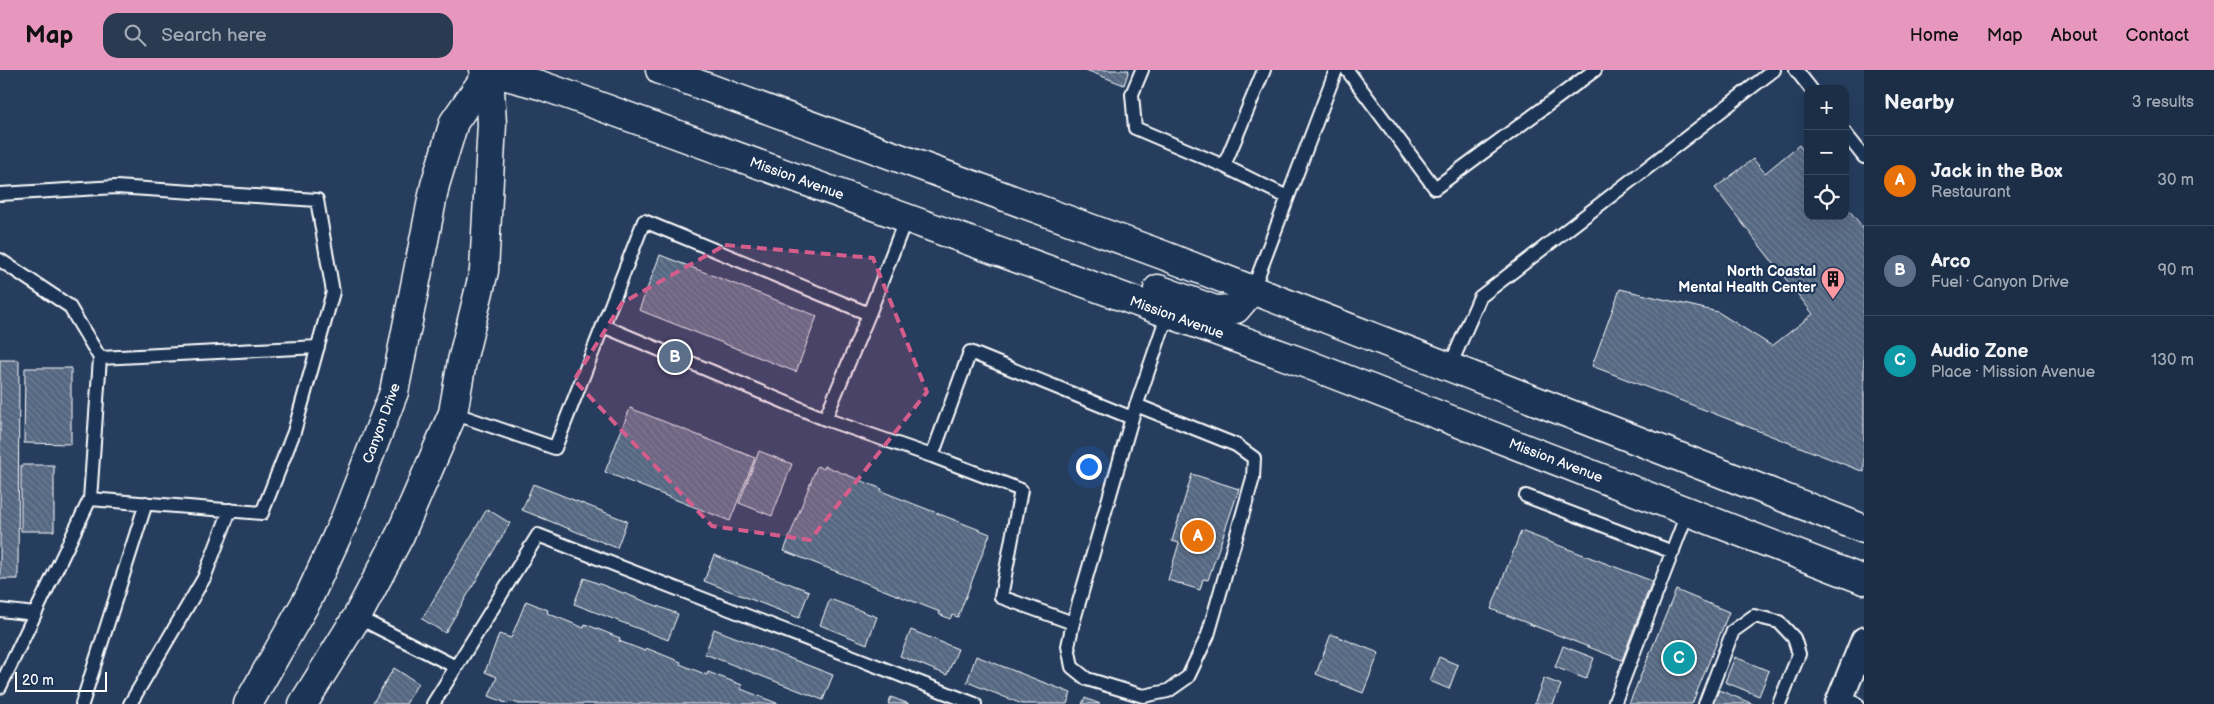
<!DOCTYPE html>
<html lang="en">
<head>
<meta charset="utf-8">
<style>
  :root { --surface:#1c2e46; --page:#293a51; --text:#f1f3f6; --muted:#a0a8b3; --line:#3a4a5f; --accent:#e797bd }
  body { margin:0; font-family:"Balsamiq Sans",sans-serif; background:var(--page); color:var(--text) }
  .controls { position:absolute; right:15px; top:15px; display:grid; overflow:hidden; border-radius:10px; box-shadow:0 5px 20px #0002 }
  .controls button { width:45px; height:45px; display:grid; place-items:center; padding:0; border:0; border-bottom:1px solid var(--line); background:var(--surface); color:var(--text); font:25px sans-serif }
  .scale { position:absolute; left:15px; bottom:12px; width:92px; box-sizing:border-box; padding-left:5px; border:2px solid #fff; border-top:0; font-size:14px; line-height:18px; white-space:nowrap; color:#fff; -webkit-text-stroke:4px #1d3557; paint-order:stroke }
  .you { position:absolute; left:1088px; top:396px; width:18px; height:18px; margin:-12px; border:4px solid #fff; border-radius:50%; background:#1a73e8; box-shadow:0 0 0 8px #1a73e833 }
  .badge { display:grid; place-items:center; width:32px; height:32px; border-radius:50%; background:var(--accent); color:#fff; font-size:16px; font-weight:700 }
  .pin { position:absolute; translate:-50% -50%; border:2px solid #fff; box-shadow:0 1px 5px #0006 }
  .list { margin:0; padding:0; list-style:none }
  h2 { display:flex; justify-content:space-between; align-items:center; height:65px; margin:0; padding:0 20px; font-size:21px }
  h2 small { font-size:16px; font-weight:400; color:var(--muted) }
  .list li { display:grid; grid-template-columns:32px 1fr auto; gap:15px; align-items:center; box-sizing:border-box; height:90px; padding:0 20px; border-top:1px solid var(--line) }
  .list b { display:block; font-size:19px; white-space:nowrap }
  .list p { margin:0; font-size:16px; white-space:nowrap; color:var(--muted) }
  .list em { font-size:16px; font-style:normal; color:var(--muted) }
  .icon { flex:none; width:28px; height:28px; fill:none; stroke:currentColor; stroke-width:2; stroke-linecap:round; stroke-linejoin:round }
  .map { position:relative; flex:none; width:1864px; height:634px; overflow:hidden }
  header { display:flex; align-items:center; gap:30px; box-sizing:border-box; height:70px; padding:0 25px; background:var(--accent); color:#111 }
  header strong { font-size:24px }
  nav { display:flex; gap:28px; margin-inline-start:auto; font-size:18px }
  .search { width:350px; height:45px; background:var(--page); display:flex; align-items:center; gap:12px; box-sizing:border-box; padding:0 18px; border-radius:15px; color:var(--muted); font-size:19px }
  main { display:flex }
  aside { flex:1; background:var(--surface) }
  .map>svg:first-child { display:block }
  .building { fill:url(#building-back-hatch); stroke:#fff }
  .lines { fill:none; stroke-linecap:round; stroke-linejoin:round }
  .lane-casing { stroke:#fff; stroke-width:16 }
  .street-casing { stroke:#fff; stroke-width:29 }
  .secondary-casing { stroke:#fff; stroke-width:31 }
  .primary-casing { stroke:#fff; stroke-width:31 }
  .lane { stroke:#1d3557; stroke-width:12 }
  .street { stroke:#1d3557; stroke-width:25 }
  .secondary { stroke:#1d3557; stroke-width:28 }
  .primary { stroke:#1d3557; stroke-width:28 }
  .marked { fill:#d45d8c; fill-opacity:0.2; stroke:#d45d8c; stroke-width:4; stroke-dasharray:10 6; stroke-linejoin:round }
  .labels { text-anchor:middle; stroke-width:4.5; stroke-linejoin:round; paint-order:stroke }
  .street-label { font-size:14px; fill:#fff; stroke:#1d3557 }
  .poi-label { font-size:14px; font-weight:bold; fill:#fff; stroke:#1d3557; text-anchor:end }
</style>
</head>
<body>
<header>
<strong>Map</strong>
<div class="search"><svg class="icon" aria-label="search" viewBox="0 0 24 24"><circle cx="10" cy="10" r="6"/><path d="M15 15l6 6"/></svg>Search here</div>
<nav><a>Home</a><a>Map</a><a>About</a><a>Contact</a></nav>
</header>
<main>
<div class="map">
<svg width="1864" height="634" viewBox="0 0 1864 634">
  <defs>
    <pattern id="building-back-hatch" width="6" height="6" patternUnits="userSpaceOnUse" patternTransform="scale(1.25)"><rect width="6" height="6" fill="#556781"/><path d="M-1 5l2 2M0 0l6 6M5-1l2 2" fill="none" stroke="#6e7e94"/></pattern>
  </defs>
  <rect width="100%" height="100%" fill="#263d5e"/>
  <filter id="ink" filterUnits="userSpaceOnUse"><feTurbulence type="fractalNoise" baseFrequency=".02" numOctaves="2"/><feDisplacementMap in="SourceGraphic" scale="10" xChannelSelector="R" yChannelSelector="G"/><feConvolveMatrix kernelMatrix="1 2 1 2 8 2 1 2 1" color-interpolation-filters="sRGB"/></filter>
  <g filter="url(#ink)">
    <!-- building -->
    <path class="building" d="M 1086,0 L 1129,0 L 1124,15 Z
      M 1799,75 L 1808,87 L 1808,146 L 1845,146 L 1845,135 L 1864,159 L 1864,402 L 1592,296 L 1620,219 L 1718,242 L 1772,276 L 1813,244 L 1715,118 L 1753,89 L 1765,103 Z
      M 660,185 L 817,246 L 796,302 L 639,240 Z
      M 0,290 L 19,290 L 18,509 L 0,509 Z
      M 25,298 L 71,298 L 71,374 L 24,373 Z
      M 630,338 L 755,388 L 730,451 L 605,402 Z
      M 759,381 L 792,394 L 772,446 L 739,433 Z
      M 21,395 L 54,395 L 54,461 L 21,461 Z
      M 817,396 L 824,399 L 825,396 L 882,419 L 881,421 L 990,464 L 958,547 L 952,545 L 950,549 L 939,544 L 940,542 L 784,481 Z
      M 1192,404 L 1239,419 L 1208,510 L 1203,509 L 1200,520 L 1168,510 L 1179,473 L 1172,471 Z
      M 533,414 L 627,451 L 617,478 L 522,440 Z
      M 487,439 L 510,453 L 445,563 L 422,549 Z
      M 1521,461 L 1652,511 L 1622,590 L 1491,539 Z
      M 714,485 L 809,521 L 799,548 L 704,511 Z
      M 584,508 L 678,544 L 668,570 L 574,534 Z
      M 1676,520 L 1729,542 L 1692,634 L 1629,634 Z
      M 830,529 L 877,547 L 867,574 L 820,555 Z
      M 526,531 L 548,540 L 547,543 L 584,558 L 585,554 L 620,568 L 619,571 L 645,581 L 646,578 L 681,592 L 680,594 L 707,605 L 708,602 L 742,615 L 741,619 L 779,634 L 519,634 L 511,631 L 508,634 L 489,626 L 497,607 L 485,602 L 499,564 L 511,568 Z
      M 714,559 L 833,605 L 823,630 L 705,584 Z
      M 911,560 L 958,579 L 947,605 L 900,586 Z
      M 1331,564 L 1379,583 L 1363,623 L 1316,604 Z
      M 1563,576 L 1594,588 L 1586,609 L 1555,597 Z
      M 976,586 L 1071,623 L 1067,634 L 1022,634 L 967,612 Z
      M 1439,587 L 1458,595 L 1449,619 L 1430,611 Z
      M 1735,587 L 1769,601 L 1759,626 L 1725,612 Z
      M 394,598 L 418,613 L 406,634 L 372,634 Z
      M 1544,608 L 1561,615 L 1553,634 L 1534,634 Z
      M 1719,620 L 1753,634 L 1713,634 Z
      M 891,627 L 909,634 L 888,634 Z
      M 1085,628 L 1100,634 L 1082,634 Z"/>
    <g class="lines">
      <defs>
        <path id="lane" d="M 1142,0 L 1132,24 L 1135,58 L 1224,96 L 1287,127
          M 1347,0 L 1435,118 L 1595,0
          M 1796,0 L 1811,19
          M 1845,63 L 1864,87
          M 1224,96 L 1264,0
          M 0,124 L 116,117 L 317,130 L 333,222 L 294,362 L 262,443 L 90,429
          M 0,190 L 69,236 L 100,288 L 90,429 L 0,617
          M 1253,219 L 1336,0
          M 869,244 L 906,148
          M 100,288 L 318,277
          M 1450,296 L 1480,227 L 1774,0
          M 453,343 L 555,378 L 644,151 L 869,244 L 825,349 L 603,256
          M 825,349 L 932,386 L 1021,420 L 1001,527 L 1073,553 L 1132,348 L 1168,243
          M 932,386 L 970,282 L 1132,348
          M 1526,426 L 1673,482
          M 0,540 L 35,544
          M 357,547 L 456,597
          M 1073,553 L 1068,576 L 1072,597 L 1087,609 L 1143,626 L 1168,621 L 1188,607 L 1208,565 L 1253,408 L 1254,388 L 1236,375 L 1136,335
          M 1842,626 L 1857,634
          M 82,634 L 146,433
          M 130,634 L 204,508 L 230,440
          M 433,634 L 538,465 L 975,634
          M 1614,634 L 1688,441
          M 1705,634 L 1733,561 L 1754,546 L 1779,552 L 1794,568 L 1799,584 L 1779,634"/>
        <path id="street" d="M 1838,634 L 1864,570"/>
        <path id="secondary" d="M 248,634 L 309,527 L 344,451 L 394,322 L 435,115 L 454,52 L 490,0
          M 303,634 L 357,547 L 400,465 L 453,343 L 462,291 L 484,201 L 492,54 L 489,2"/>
        <path id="primary" d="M 484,0 L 540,15 L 577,28 L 1307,294 L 1864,510
          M 660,0 L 1163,185 L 1864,459
          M 1158,219 L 1215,240 L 1236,239 L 1253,219"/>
      </defs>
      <!-- lane casing -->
      <use href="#lane" class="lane-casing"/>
      <!-- street casing -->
      <use href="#street" class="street-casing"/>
      <!-- secondary casing -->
      <use href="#secondary" class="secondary-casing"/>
      <!-- primary casing -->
      <use href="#primary" class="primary-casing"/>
      <!-- lane -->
      <use href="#lane" class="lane"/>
      <!-- street -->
      <use href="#street" class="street"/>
      <!-- secondary -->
      <use href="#secondary" class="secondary"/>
      <!-- primary -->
      <use href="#primary" class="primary"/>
    </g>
  </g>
  <!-- marked area -->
  <path class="marked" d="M 725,175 L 873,188 L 927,322 L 810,470 L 712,456 L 574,310 L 622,233 Z"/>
  <!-- icons -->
  <defs>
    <symbol id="building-pin" viewBox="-11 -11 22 30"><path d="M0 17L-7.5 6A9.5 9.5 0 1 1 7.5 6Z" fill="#ff9aa2" stroke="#1d3557"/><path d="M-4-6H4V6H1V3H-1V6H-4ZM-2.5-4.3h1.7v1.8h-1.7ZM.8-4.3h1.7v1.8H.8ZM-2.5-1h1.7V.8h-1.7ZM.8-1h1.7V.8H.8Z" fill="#111"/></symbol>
  </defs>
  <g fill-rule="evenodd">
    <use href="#building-pin" x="1819" y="195" width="28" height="38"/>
  </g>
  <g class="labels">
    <!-- street labels -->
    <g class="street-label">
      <text transform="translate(797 108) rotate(20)" y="5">Mission Avenue</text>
      <text transform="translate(1177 247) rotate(20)" y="5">Mission Avenue</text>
      <text transform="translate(381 353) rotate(-70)" y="5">Canyon Drive</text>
      <text transform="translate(1556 390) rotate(21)" y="5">Mission Avenue</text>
    </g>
    <!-- poi labels -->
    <g class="poi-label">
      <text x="1816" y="206">North Coastal<tspan x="1816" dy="16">Mental Health Center</tspan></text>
    </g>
  </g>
</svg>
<div class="controls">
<button>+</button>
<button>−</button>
<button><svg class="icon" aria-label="locate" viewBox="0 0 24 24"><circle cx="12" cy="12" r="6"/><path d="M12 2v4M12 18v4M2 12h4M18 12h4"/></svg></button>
</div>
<div class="scale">20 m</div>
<div class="you"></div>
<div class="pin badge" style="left:1198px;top:466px;background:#e8710a">A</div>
<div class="pin badge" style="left:675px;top:287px;background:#5c6f8a">B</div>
<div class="pin badge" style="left:1679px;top:588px;background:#0f9aa8">C</div>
</div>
<aside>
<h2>Nearby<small>3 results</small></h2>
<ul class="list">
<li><span class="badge" style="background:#e8710a">A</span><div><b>Jack in the Box</b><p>Restaurant</p></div><em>30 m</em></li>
<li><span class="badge" style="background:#5c6f8a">B</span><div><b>Arco</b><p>Fuel · Canyon Drive</p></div><em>90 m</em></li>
<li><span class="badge" style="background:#0f9aa8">C</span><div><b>Audio Zone</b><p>Place · Mission Avenue</p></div><em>130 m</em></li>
</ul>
</aside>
</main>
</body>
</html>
